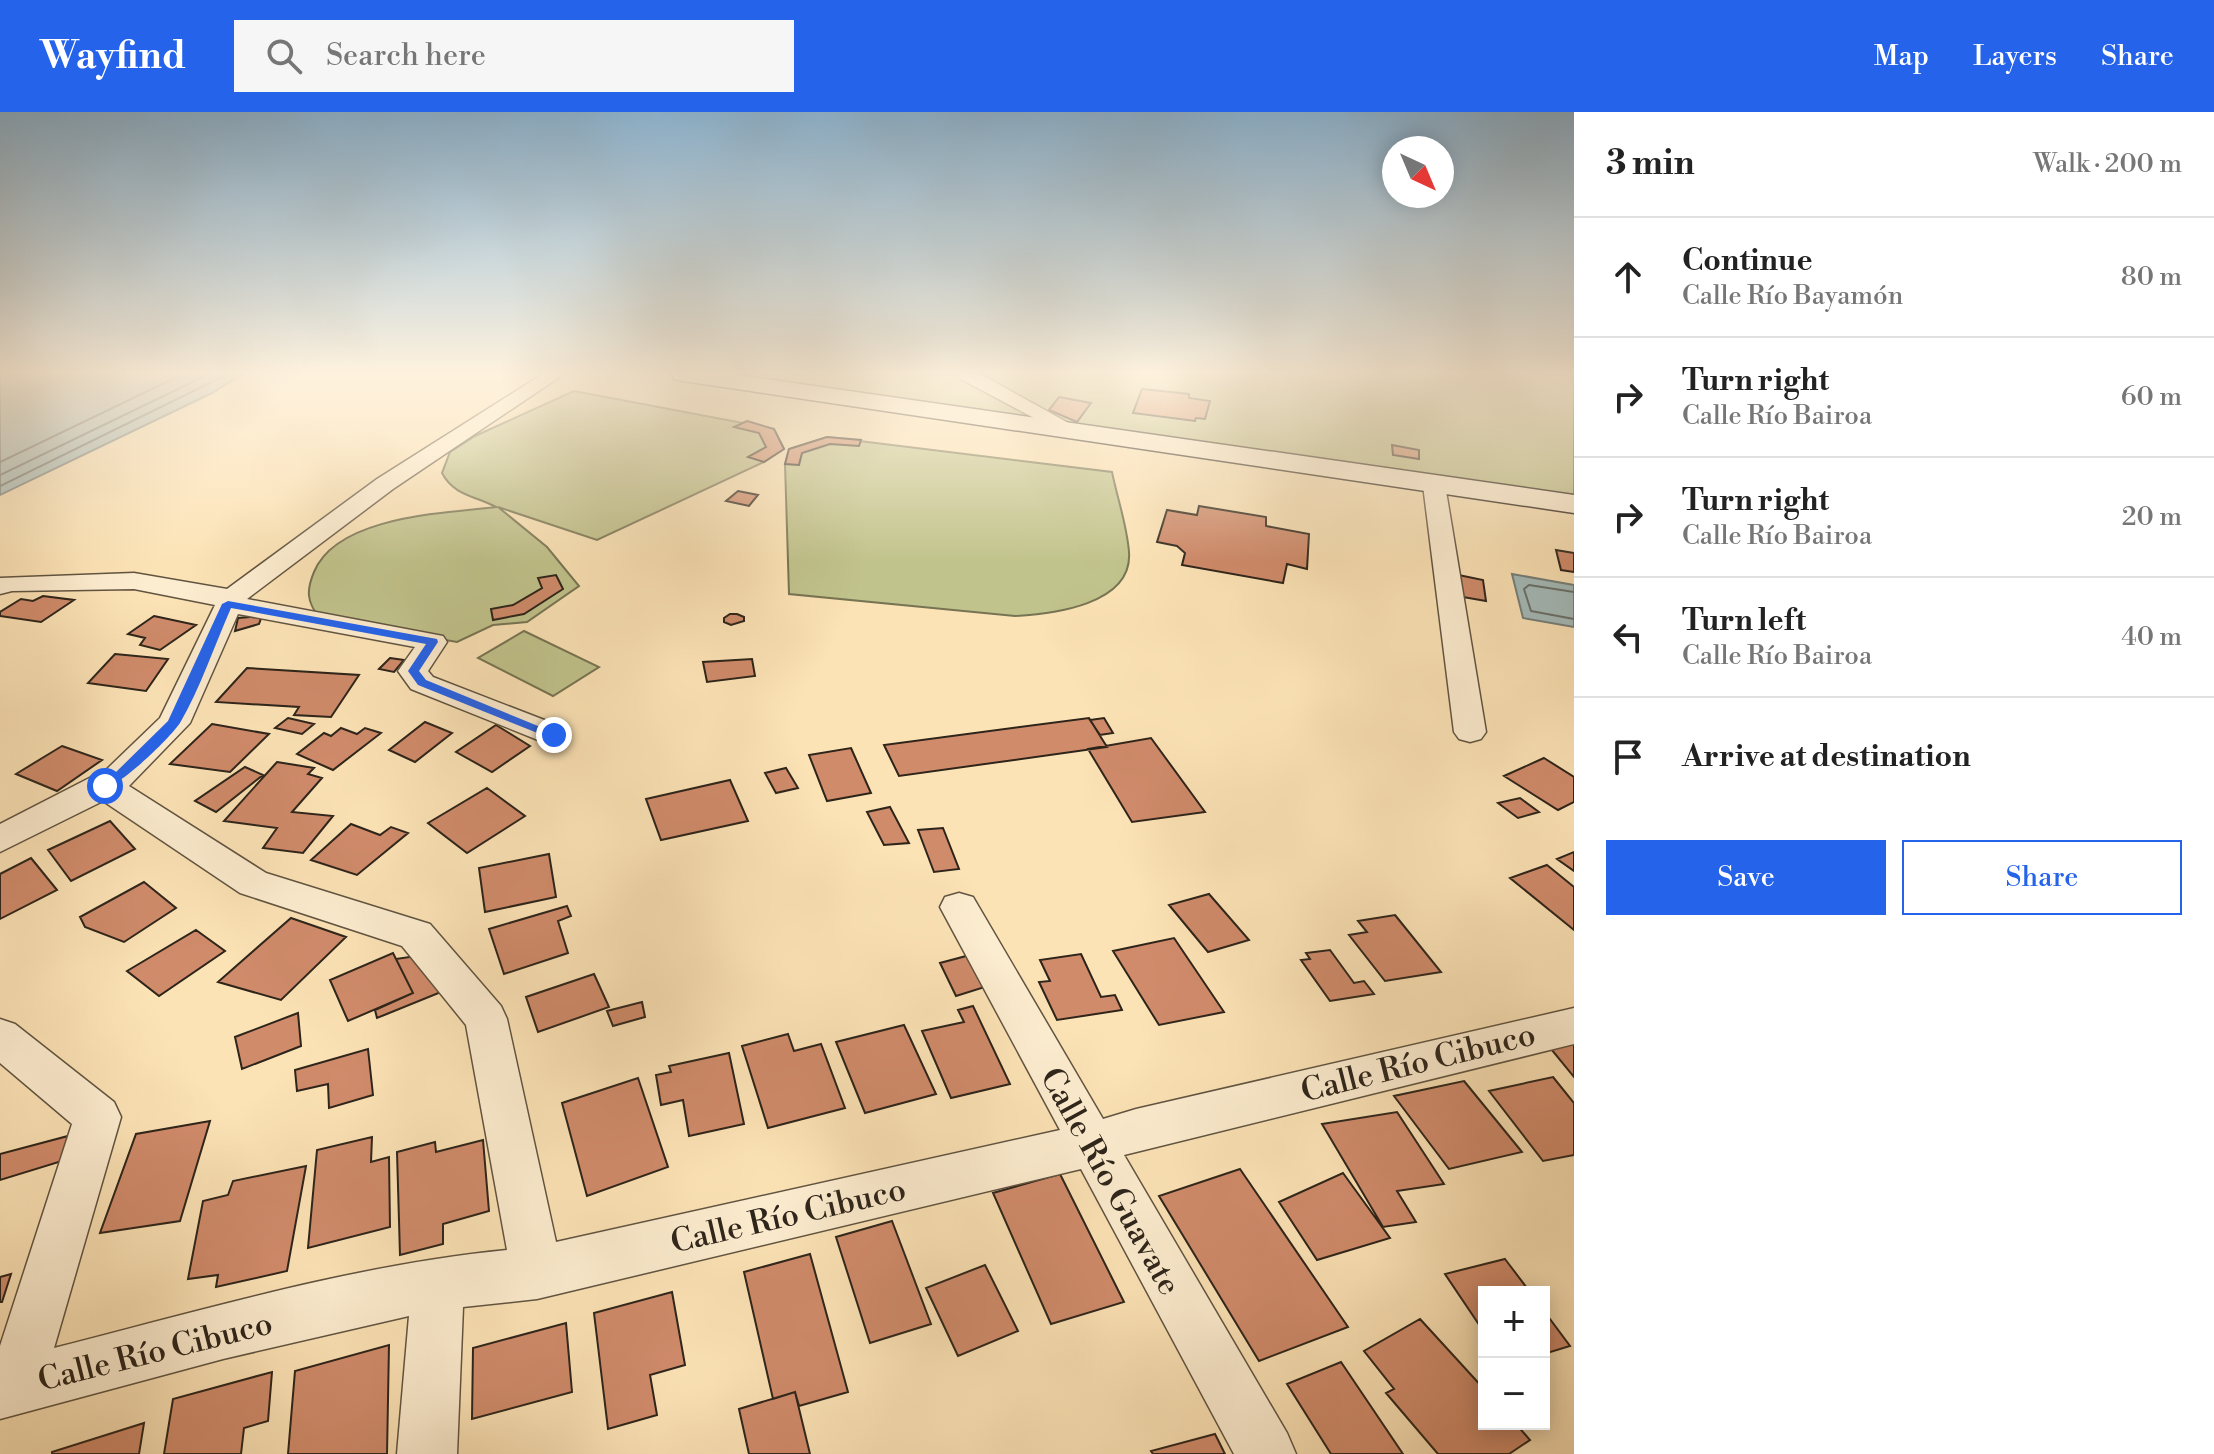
<!DOCTYPE html>
<html lang="en">
<head>
<meta charset="utf-8">
<style>
  :root { --surface:#fff; --page:#f6f6f6; --text:#222; --muted:#767676; --line:#e0e0e0; --accent:#2563eb }
  body { margin:0; font-family:"Libre Bodoni",serif; background:var(--page); color:var(--text) }
  .controls { position:absolute; right:24px; bottom:24px; display:grid; overflow:hidden; border-radius:0px; box-shadow:0 4px 20px #0003 }
  .controls button { width:72px; height:72px; display:grid; place-items:center; padding:0; border:0; border-bottom:2px solid var(--line); background:var(--surface); color:var(--text); font:40px sans-serif }
  .compass { position:absolute; left:1382px; top:24px; width:72px; height:72px; border-radius:50%; background:var(--surface); box-shadow:0 4px 20px #0003; rotate:136deg }
  .stop { position:absolute; width:24px; height:24px; margin:-18px; border:6px solid #2563eb; border-radius:50%; background:#fff }
  .stop.end { background:#2563eb; border-color:#fff; box-shadow:0 2px 8px #0008 }
  .list { margin:0; padding:0; list-style:none }
  h2 { display:flex; justify-content:space-between; align-items:center; height:104px; margin:0; padding:0 32px; font-size:34px }
  h2 small { font-size:26px; font-weight:400; color:var(--muted) }
  .list li { display:grid; grid-template-columns:52px 1fr auto; gap:24px; align-items:center; box-sizing:border-box; height:120px; padding:0 32px; border-top:2px solid var(--line) }
  .list b { display:block; font-size:30px; white-space:nowrap }
  .list p { margin:0; font-size:26px; white-space:nowrap; color:var(--muted) }
  .list em { font-size:26px; font-style:normal; color:var(--muted) }
  .actions { display:flex; gap:16px; padding:24px 32px }
  .actions a { flex:1; padding:18px 0; border:2px solid var(--accent); border-radius:0px; text-align:center; font-size:28px; color:var(--accent) }
  .actions .main { background:var(--accent); color:#fff }
  .icon { flex:none; width:44px; height:44px; fill:none; stroke:currentColor; stroke-width:2; stroke-linecap:round; stroke-linejoin:round }
  .map { position:relative; flex:none; width:1574px; height:1342px; overflow:hidden }
  header { display:flex; align-items:center; gap:48px; box-sizing:border-box; height:112px; padding:0 40px; background:var(--accent); color:#fff }
  header strong { font-size:38px }
  nav { display:flex; gap:44px; margin-inline-start:auto; font-size:28px }
  .search { width:560px; height:72px; background:var(--page); display:flex; align-items:center; gap:20px; box-sizing:border-box; padding:0 28px; border-radius:0px; color:var(--muted); font-size:30px }
  main { display:flex }
  aside { flex:1; background:var(--surface) }
  .map>svg:first-child { display:block }
  .green { fill:#c1c38c; stroke:#777453; stroke-width:2 }
  .water { fill:#a4bbba; stroke:#747f7a; stroke-width:2 }
  .lines { fill:none; stroke-linecap:round; stroke-linejoin:round }
  .shore { stroke:#68706a; stroke-width:2 }
  .building { fill:#d08b6b; stroke:#2d241a; stroke-width:2 }
  .street-casing { stroke:#615441; stroke-width:3 }
  .secondary-casing { stroke:#2d241a; stroke-width:3 }
  .street { fill:#fdedd0; fill-rule:evenodd }
  .secondary { fill:#fdedd0; fill-rule:evenodd }
  .route { fill:#2563eb }
  .labels { text-anchor:middle; stroke-width:6; stroke-linejoin:round; paint-order:stroke }
  .near-street-label { font-size:32px; fill:#2d241a; stroke:#fdedd0 }
</style>
</head>
<body>
<header>
<strong>Wayfind</strong>
<div class="search"><svg class="icon" aria-label="search" viewBox="0 0 24 24"><circle cx="10" cy="10" r="6"/><path d="M15 15l6 6"/></svg>Search here</div>
<nav><a>Map</a><a>Layers</a><a>Share</a></nav>
</header>
<main>
<div class="map">
<svg width="1574" height="1342" viewBox="0 0 1574 1342">
  <rect width="100%" height="100%" fill="#fce3b6"/>
  <filter id="stains"><feTurbulence type="fractalNoise" baseFrequency=".0025" numOctaves="4"/><feColorMatrix values="0 0 0 0 .2 0 0 0 0 .09 0 0 0 0 .02 0 0 0 .5 -.17"/></filter>
  <radialGradient id="worn" r=".72"><stop offset=".6" stop-color="#630" stop-opacity="0"/><stop offset="1" stop-color="#630" stop-opacity=".3"/></radialGradient>
  <!-- green -->
  <path class="green" d="M 717,262 L 1574,262 L 1574,383 Z
    M 574,279 L 774,317 L 784,337 L 764,350 L 597,428 L 498,395 L 547,435 L 579,474 L 527,510 L 493,513 L 457,530 L 319,506 C 307,489 306,479 314,460 C 337,404 445,401 496,395 C 476,384 454,384 442,361 L 450,340 L 475,324 Z
    M 827,325 L 1112,360 C 1117,385 1127,413 1129,440 C 1133,493 1052,502 1015,504 L 789,482 L 785,352 L 789,337 Z
    M 524,519 L 599,555 L 553,584 L 478,546 Z"/>
  <!-- water -->
  <path class="water" d="M 0,262 L 243,262 L 212,281 L 0,383 Z
    M 1512,462 L 1574,473 L 1574,515 L 1523,506 Z"/>
  <g class="lines">
    <!-- shore -->
    <path class="shore" d="M 0,350 L 183,262
      M 0,363 L 209,262
      M 0,374 L 228,262
      M 1574,480 L 1529,473 L 1524,477 L 1531,499 L 1574,507"/>
  </g>
  <!-- building -->
  <path class="building" d="M 1142,277 L 1189,282 L 1189,286 L 1210,289 L 1205,307 L 1196,306 L 1195,309 L 1133,301 Z
    M 1059,285 L 1091,291 L 1077,310 L 1049,298 Z
    M 747,309 L 774,317 L 784,337 L 764,350 L 748,345 L 766,335 L 759,321 L 734,315 Z
    M 827,325 L 861,328 L 859,334 L 830,332 L 802,341 L 799,353 L 785,352 L 789,337 Z
    M 1392,333 L 1419,338 L 1419,347 L 1393,343 Z
    M 738,379 L 758,383 L 749,394 L 726,389 Z
    M 1199,394 L 1266,405 L 1266,414 L 1309,422 L 1307,457 L 1287,452 L 1283,471 L 1182,453 L 1185,441 L 1177,434 L 1157,430 L 1167,398 L 1197,403 Z
    M 1556,438 L 1574,441 L 1574,460 L 1561,458 Z
    M 1449,461 L 1483,468 L 1486,489 L 1451,483 Z
    M 556,463 L 563,477 L 524,502 L 493,508 L 491,497 L 513,493 L 542,476 L 538,466 Z
    M 43,484 L 74,488 L 41,510 L 0,504 L 0,500 L 21,487 L 33,489 Z
    M 730,502 L 737,502 L 744,505 L 744,509 L 731,513 L 724,510 L 724,506 Z
    M 154,504 L 196,513 L 160,538 L 140,533 L 145,526 L 128,522 Z
    M 262,504 L 259,512 L 235,519 L 238,506 Z
    M 115,542 L 168,547 L 146,579 L 88,571 Z
    M 390,546 L 404,548 L 394,560 L 379,557 Z
    M 752,547 L 755,564 L 707,570 L 703,550 Z
    M 247,556 L 359,563 L 331,605 L 294,603 L 299,595 L 216,590 Z
    M 288,606 L 314,612 L 302,622 L 275,616 Z
    M 1089,606 L 1107,635 L 899,664 L 884,633 Z
    M 1104,606 L 1113,621 L 1100,623 L 1090,608 Z
    M 425,610 L 452,621 L 415,650 L 389,638 Z
    M 212,612 L 269,622 L 230,660 L 170,652 Z
    M 496,613 L 530,634 L 492,660 L 456,640 Z
    M 341,616 L 357,622 L 365,616 L 381,621 L 333,658 L 297,642 L 324,621 L 331,624 Z
    M 1151,626 L 1205,700 L 1132,710 L 1088,637 Z
    M 62,634 L 102,648 L 57,679 L 16,662 Z
    M 851,636 L 871,681 L 827,689 L 809,643 Z
    M 1544,646 L 1574,665 L 1574,690 L 1558,698 L 1504,664 Z
    M 277,650 L 314,656 L 308,662 L 322,666 L 292,700 L 333,704 L 303,741 L 263,736 L 277,716 L 224,709 Z
    M 245,655 L 263,663 L 216,700 L 195,689 Z
    M 786,656 L 798,676 L 776,681 L 765,661 Z
    M 730,668 L 748,709 L 661,728 L 646,687 Z
    M 487,676 L 525,704 L 467,741 L 428,711 Z
    M 1520,686 L 1539,700 L 1518,706 L 1498,691 Z
    M 890,695 L 909,731 L 884,733 L 867,700 Z
    M 110,709 L 135,737 L 71,769 L 48,738 Z
    M 351,712 L 380,723 L 391,715 L 408,721 L 357,763 L 311,748 Z
    M 943,716 L 959,757 L 934,760 L 918,718 Z
    M 1574,740 L 1574,759 L 1557,747 Z
    M 549,742 L 556,785 L 485,800 L 479,756 Z
    M 31,746 L 57,778 L 0,807 L 0,762 Z
    M 1547,753 L 1574,775 L 1574,818 L 1510,766 Z
    M 144,770 L 176,796 L 124,830 L 85,815 L 80,805 Z
    M 1209,782 L 1249,828 L 1208,840 L 1169,793 Z
    M 567,794 L 571,804 L 558,809 L 568,841 L 504,862 L 489,817 Z
    M 1395,803 L 1441,860 L 1385,869 L 1349,823 L 1367,820 L 1358,809 Z
    M 291,806 L 346,825 L 281,888 L 218,870 Z
    M 196,818 L 225,839 L 159,884 L 127,859 Z
    M 1174,826 L 1224,900 L 1159,913 L 1113,839 Z
    M 1330,838 L 1354,871 L 1364,869 L 1374,882 L 1330,889 L 1301,848 L 1310,847 L 1306,841 Z
    M 393,841 L 413,881 L 348,909 L 330,868 Z
    M 1081,842 L 1101,885 L 1115,883 L 1122,898 L 1057,908 L 1039,870 L 1050,869 L 1040,848 Z
    M 970,843 L 988,874 L 956,884 L 940,851 Z
    M 416,844 L 441,880 L 377,906 L 375,898 L 413,881 L 396,847 Z
    M 594,862 L 609,895 L 538,920 L 526,885 Z
    M 642,890 L 645,905 L 613,914 L 607,899 Z
    M 973,894 L 1010,972 L 951,986 L 922,919 L 964,910 L 958,898 Z
    M 298,901 L 301,934 L 242,957 L 235,925 Z
    M 904,913 L 936,982 L 865,1001 L 836,930 Z
    M 788,922 L 794,939 L 821,932 L 845,996 L 768,1016 L 742,934 Z
    M 1574,926 L 1574,965 L 1547,932 Z
    M 368,937 L 373,983 L 329,996 L 328,972 L 297,979 L 295,958 Z
    M 729,941 L 744,1012 L 689,1024 L 683,988 L 661,993 L 656,963 L 671,960 L 669,954 Z
    M 1553,965 L 1574,991 L 1574,1043 L 1543,1049 L 1489,979 Z
    M 638,966 L 668,1055 L 587,1084 L 562,991 Z
    M 1464,969 L 1522,1040 L 1449,1057 L 1394,984 Z
    M 1397,1000 L 1444,1072 L 1397,1079 L 1416,1110 L 1383,1115 L 1322,1012 Z
    M 210,1009 L 180,1109 L 100,1121 L 136,1022 Z
    M 68,1024 L 62,1049 L 0,1068 L 0,1042 Z
    M 372,1025 L 371,1050 L 389,1045 L 390,1115 L 308,1136 L 317,1038 Z
    M 483,1028 L 489,1099 L 443,1112 L 443,1132 L 400,1143 L 397,1040 L 435,1030 L 436,1040 Z
    M 306,1054 L 287,1159 L 216,1175 L 218,1163 L 188,1167 L 203,1089 L 228,1083 L 233,1069 Z
    M 1240,1057 L 1348,1215 L 1259,1249 L 1159,1084 Z
    M 1343,1061 L 1390,1126 L 1317,1148 L 1279,1090 Z
    M 1060,1062 L 1124,1190 L 1051,1212 L 993,1081 Z
    M 892,1109 L 931,1212 L 870,1231 L 836,1125 Z
    M 810,1142 L 848,1280 L 799,1294 L 795,1280 L 773,1287 L 744,1160 Z
    M 1505,1147 L 1530,1180 L 1484,1180 L 1484,1220 L 1445,1162 Z
    M 985,1153 L 1018,1219 L 958,1244 L 926,1176 Z
    M 11,1162 L 2,1190 L 0,1190 L 0,1165 Z
    M 672,1180 L 685,1253 L 650,1263 L 657,1303 L 608,1317 L 594,1201 Z
    M 1544,1199 L 1570,1234 L 1544,1242 Z
    M 1420,1207 L 1484,1277 L 1484,1312 L 1516,1312 L 1530,1328 L 1509,1342 L 1438,1342 L 1386,1281 L 1394,1277 L 1364,1239 Z
    M 566,1211 L 572,1280 L 472,1307 L 473,1236 Z
    M 389,1233 L 387,1342 L 288,1342 L 295,1259 Z
    M 1341,1250 L 1403,1342 L 1331,1342 L 1287,1272 Z
    M 272,1260 L 268,1309 L 244,1316 L 241,1342 L 164,1342 L 173,1287 Z
    M 795,1280 L 810,1342 L 749,1342 L 739,1297 Z
    M 144,1311 L 139,1342 L 52,1342 L 52,1340 Z
    M 1215,1322 L 1225,1342 L 1153,1342 L 1151,1339 Z"/>
  <g class="lines">
    <defs>
      <path id="street" d="M 543,262 L 564,262 L 393,377 L 247,487 L 443,524 L 447,530 L 428,559 L 433,565 L 565,616 L 570,623 L 565,630 L 554,633 L 543,630 L 411,577 L 398,559 L 415,535 L 238,502 L 190,611 L 129,674 L 266,761 L 430,812 L 501,894 L 507,907 L 556,1130 L 1060,1018 L 940,795 L 945,785 L 959,781 L 973,785 L 1103,1007 L 1136,997 L 1574,896 L 1574,932 L 1124,1043 L 1287,1321 L 1296,1342 L 1234,1342 L 1081,1057 L 537,1187 L 463,1195 L 457,1342 L 397,1342 L 409,1204 L 223,1247 L 0,1307 L 0,1234 L 72,1012 L 0,951 L 0,907 L 15,912 L 114,990 L 121,1005 L 54,1236 C 203,1198 354,1153 507,1138 L 466,913 L 402,834 L 240,781 L 103,689 L 0,740 L 0,712 L 107,657 L 160,606 L 215,493 L 134,477 L 12,479 L 0,482 L 0,466 L 134,461 L 227,477 L 377,367 Z
        M 957,262 L 980,262 L 1081,318 L 1078,322 L 1064,322 L 959,266 Z
        M 1434,366 L 1442,368 L 1445,373 L 1486,620 L 1481,627 L 1470,630 L 1459,627 L 1454,620 L 1423,373 L 1426,368 Z"/>
      <path id="secondary" d="M 671,262 L 731,262 L 1574,383 L 1574,401 L 683,269 L 674,267 Z"/>
    </defs>
    <!-- street casing -->
    <use href="#street" class="street-casing"/>
    <!-- secondary casing -->
    <use href="#secondary" class="secondary-casing"/>
    <!-- street -->
    <use href="#street" class="street"/>
    <!-- secondary -->
    <use href="#secondary" class="secondary"/>
  </g>
  <!-- sky -->
  <linearGradient id="sky" x2="0" y2="1"><stop stop-color="#8db7d6"/><stop offset="0.58" stop-color="#fef2de"/><stop offset="1" stop-color="#fef2de" stop-opacity="0"/></linearGradient>
  <rect width="1574" height="450" fill="url(#sky)"/>
  <!-- route -->
  <path class="route" d="M 228,489 L 437,527 L 438,530 L 419,559 L 426,568 L 560,623 L 550,626 L 418,573 L 408,559 L 426,532 L 231,496 C 215,532 200,577 180,611 C 170,626 116,679 100,677 L 100,671 L 114,662 L 168,609 L 222,492 Z"/>
  <g class="labels">
    <!-- near-street labels -->
    <g class="near-street-label">
      <text transform="translate(1418 950) rotate(-14)" y="11">Calle Río Cibuco</text>
      <text transform="translate(1111 1069) rotate(61)" y="11">Calle Río Guavate</text>
      <text transform="translate(788 1103) rotate(-13)" y="11">Calle Río Cibuco</text>
      <text transform="translate(155 1239) rotate(-14)" y="11">Calle Río Cibuco</text>
    </g>
  </g>
  <rect width="100%" height="100%" filter="url(#stains)"/>
  <rect width="100%" height="100%" fill="url(#worn)"/>
</svg>
<div class="controls">
<button>+</button>
<button>−</button>
</div>
<svg class="compass" viewBox="-18 -18 36 36"><path d="M0-13l5 13h-10z" fill="#e53935"/><path d="M0 13l5-13h-10z" fill="#767676"/></svg>
<div class="stop" style="left:105px;top:674px"></div>
<div class="stop end" style="left:554px;top:623px"></div>
</div>
<aside>
<h2>3 min<small>Walk · 200 m</small></h2>
<ul class="list">
<li><svg class="icon" aria-label="ahead" viewBox="0 0 24 24"><path d="M12 20V5M6 11l6-6 6 6"/></svg><div><b>Continue</b><p>Calle Río Bayamón</p></div><em>80 m</em></li>
<li><svg class="icon" aria-label="right" viewBox="0 0 24 24"><path d="M7 20v-9h11M14 6l5 5-5 5"/></svg><div><b>Turn right</b><p>Calle Río Bairoa</p></div><em>60 m</em></li>
<li><svg class="icon" aria-label="right" viewBox="0 0 24 24"><path d="M7 20v-9h11M14 6l5 5-5 5"/></svg><div><b>Turn right</b><p>Calle Río Bairoa</p></div><em>20 m</em></li>
<li><svg class="icon" aria-label="left" viewBox="0 0 24 24"><path d="M17 20v-9H6M10 6l-5 5 5 5"/></svg><div><b>Turn left</b><p>Calle Río Bairoa</p></div><em>40 m</em></li>
<li><svg class="icon" aria-label="arrive" viewBox="0 0 24 24"><path d="M6 21V4h12l-3 4 3 4H6"/></svg><div><b>Arrive at destination</b></div></li>
</ul>
<div class="actions"><a class="main">Save</a><a>Share</a></div>
</aside>
</main>
</body>
</html>
